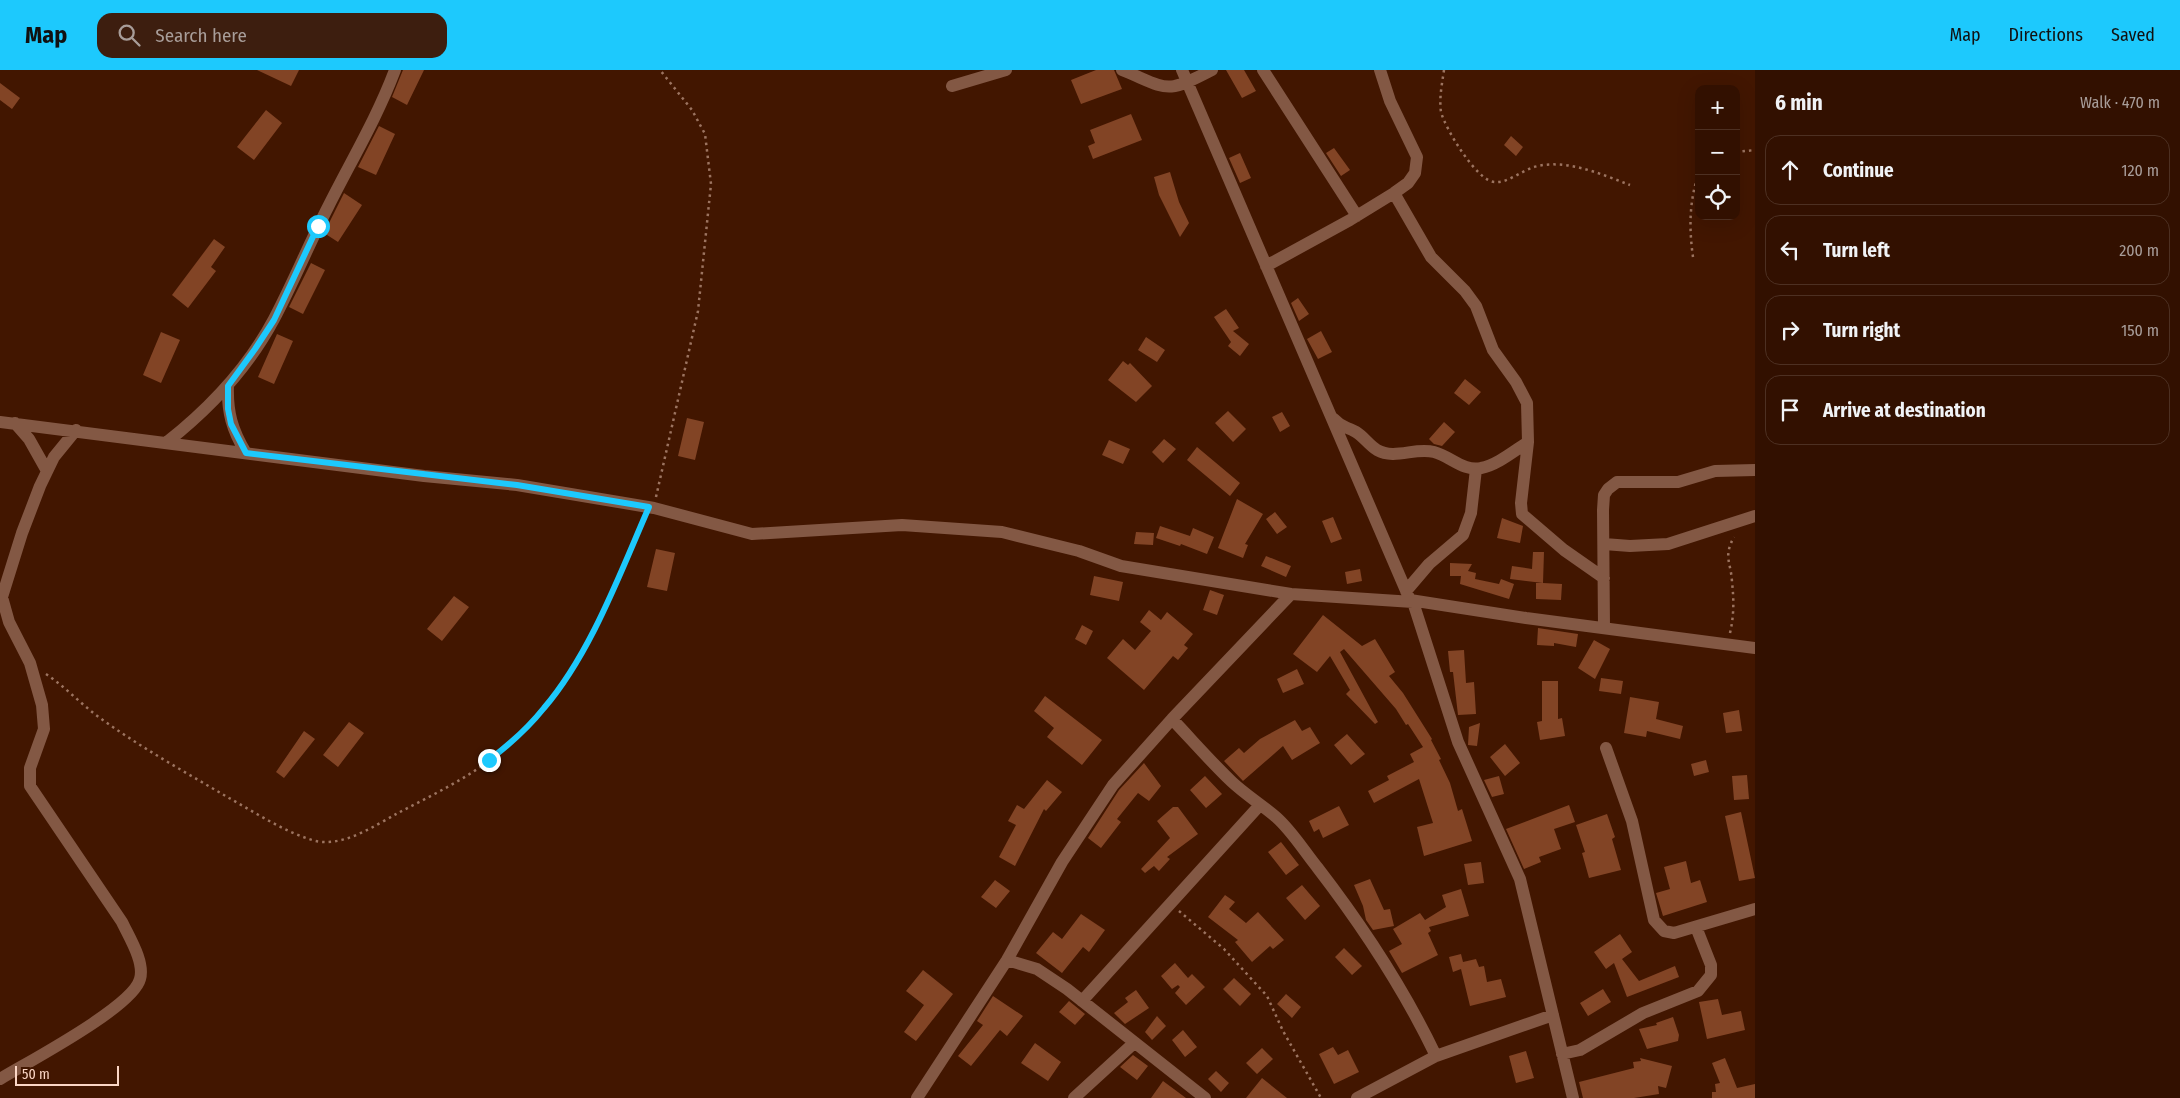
<!DOCTYPE html>
<html lang="en">
<head>
<meta charset="utf-8">
<style>
  :root { --surface:#321000; --page:#3d1e0f; --text:#f1f3f6; --muted:#a89d99; --line:#4d3022; --accent:#1dc9fd }
  body { margin:0; font-family:"Fira Sans Condensed",sans-serif; background:var(--page); color:var(--text) }
  .controls { position:absolute; right:15px; top:15px; display:grid; overflow:hidden; border-radius:10px; box-shadow:0 5px 20px #0002 }
  .controls button { width:45px; height:45px; display:grid; place-items:center; padding:0; border:0; border-bottom:1px solid var(--line); background:var(--surface); color:var(--text); font:25px sans-serif }
  .scale { position:absolute; left:15px; bottom:12px; width:104px; box-sizing:border-box; padding-left:5px; border:2px solid #fbd6c5; border-top:0; font-size:14px; line-height:18px; white-space:nowrap; color:#fbd6c5; -webkit-text-stroke:4px #421600; paint-order:stroke }
  .stop { position:absolute; width:15px; height:15px; margin:-11px; border:4px solid #1dc9fd; border-radius:50%; background:#fff }
  .stop.end { background:#1dc9fd; border-color:#fff; box-shadow:0 1px 5px #0008 }
  .list { margin:0; padding:0; list-style:none }
  h2 { display:flex; justify-content:space-between; align-items:center; height:65px; margin:0; padding:0 20px; font-size:21px }
  h2 small { font-size:16px; font-weight:400; color:var(--muted) }
  .list li { display:grid; grid-template-columns:32px 1fr auto; gap:15px; align-items:center; box-sizing:border-box; height:70px; margin:0 10px 10px; padding:0 10px; border:1px solid var(--line); border-radius:15px }
  .list b { display:block; font-size:19px; white-space:nowrap }
  .list em { font-size:16px; font-style:normal; color:var(--muted) }
  .icon { flex:none; width:28px; height:28px; fill:none; stroke:currentColor; stroke-width:2; stroke-linecap:round; stroke-linejoin:round }
  .map { position:relative; flex:none; width:1755px; height:1028px; overflow:hidden }
  header { display:flex; align-items:center; gap:30px; box-sizing:border-box; height:70px; padding:0 25px; background:var(--accent); color:#111 }
  header strong { font-size:24px }
  nav { display:flex; gap:28px; margin-inline-start:auto; font-size:18px }
  .search { width:350px; height:45px; background:var(--page); display:flex; align-items:center; gap:12px; box-sizing:border-box; padding:0 18px; border-radius:15px; color:var(--muted); font-size:19px }
  main { display:flex }
  aside { flex:1; background:var(--surface) }
  .map>svg:first-child { display:block }
  .building { fill:#824425 }
  .lines { fill:none; stroke-linecap:round; stroke-linejoin:round }
  .path { stroke:#9c7460; stroke-width:2.5; stroke-dasharray:2.5 4; stroke-linecap:butt }
  .minor { stroke:#835844; stroke-width:12 }
  .route { stroke:#1dc9fd; stroke-width:6 }
</style>
</head>
<body>
<header>
<strong>Map</strong>
<div class="search"><svg class="icon" aria-label="search" viewBox="0 0 24 24"><circle cx="10" cy="10" r="6"/><path d="M15 15l6 6"/></svg>Search here</div>
<nav><a>Map</a><a>Directions</a><a>Saved</a></nav>
</header>
<main>
<div class="map">
<svg width="1755" height="1028" viewBox="0 0 1755 1028">
  <rect width="100%" height="100%" fill="#421600"/>
  <!-- building -->
  <path class="building" d="M 257,0 L 299,0 L 291,16 Z
    M 403,0 L 424,0 L 407,35 L 392,27 Z
    M 1096,0 L 1114,0 L 1122,19 L 1081,34 L 1071,10 Z
    M 1226,0 L 1244,0 L 1256,21 L 1242,28 Z
    M 0,13 L 20,28 L 12,39 L 0,30 Z
    M 266,40 L 282,53 L 254,90 L 237,77 Z
    M 1131,44 L 1142,70 L 1093,89 L 1088,76 L 1095,73 L 1090,60 Z
    M 379,56 L 395,64 L 376,105 L 358,97 Z
    M 1511,66 L 1523,77 L 1516,86 L 1504,75 Z
    M 1334,78 L 1350,100 L 1341,106 L 1326,83 Z
    M 1240,83 L 1251,108 L 1240,113 L 1229,88 Z
    M 1170,102 L 1179,132 L 1189,153 L 1180,167 L 1159,125 L 1154,107 Z
    M 344,123 L 362,135 L 338,172 L 324,163 Z
    M 214,169 L 225,177 L 211,197 L 216,201 L 188,238 L 172,225 Z
    M 311,193 L 325,200 L 303,244 L 289,237 Z
    M 1298,228 L 1309,244 L 1299,251 L 1291,233 Z
    M 1226,239 L 1239,258 L 1233,261 L 1249,274 L 1240,286 L 1228,276 L 1231,272 L 1214,247 Z
    M 1321,261 L 1332,282 L 1318,289 L 1307,269 Z
    M 161,262 L 180,270 L 161,313 L 143,305 Z
    M 277,264 L 293,271 L 274,314 L 258,307 Z
    M 1146,267 L 1165,280 L 1157,292 L 1138,280 Z
    M 1123,291 L 1128,295 L 1130,293 L 1152,316 L 1136,332 L 1108,310 Z
    M 1465,309 L 1481,322 L 1469,335 L 1454,323 Z
    M 1228,341 L 1246,359 L 1233,372 L 1215,353 Z
    M 1282,342 L 1290,356 L 1280,362 L 1272,347 Z
    M 687,348 L 704,352 L 695,390 L 678,386 Z
    M 1444,352 L 1455,362 L 1442,376 L 1434,374 L 1429,369 Z
    M 1164,369 L 1176,379 L 1163,393 L 1152,382 Z
    M 1109,370 L 1130,379 L 1123,394 L 1102,385 Z
    M 1197,377 L 1240,413 L 1230,426 L 1187,390 Z
    M 1237,429 L 1263,444 L 1245,474 L 1248,475 L 1243,488 L 1218,478 Z
    M 1275,442 L 1287,457 L 1277,464 L 1266,449 Z
    M 1333,447 L 1342,469 L 1331,473 L 1322,451 Z
    M 1502,448 L 1523,456 L 1520,473 L 1497,468 Z
    M 1160,456 L 1190,466 L 1193,458 L 1214,467 L 1207,484 L 1181,474 L 1180,476 L 1156,468 Z
    M 1136,462 L 1154,463 L 1153,475 L 1134,474 Z
    M 656,479 L 675,483 L 667,521 L 647,517 Z
    M 1533,482 L 1544,482 L 1543,513 L 1562,514 L 1561,530 L 1536,529 L 1536,513 L 1543,513 L 1510,509 L 1512,496 L 1532,499 Z
    M 1266,486 L 1291,496 L 1286,507 L 1261,496 Z
    M 1450,493 L 1472,494 L 1468,501 L 1476,503 L 1475,509 L 1499,514 L 1501,509 L 1514,514 L 1509,529 L 1460,514 L 1461,506 L 1450,506 Z
    M 1360,499 L 1362,511 L 1347,514 L 1345,502 Z
    M 1094,506 L 1123,512 L 1119,531 L 1090,525 Z
    M 1210,520 L 1224,525 L 1217,545 L 1203,540 Z
    M 454,526 L 469,537 L 442,571 L 427,559 Z
    M 1149,540 L 1161,550 L 1167,542 L 1193,564 L 1184,575 L 1188,578 L 1178,590 L 1173,586 L 1144,620 L 1107,588 L 1123,569 L 1135,580 L 1151,561 L 1140,552 Z
    M 1323,545 L 1362,576 L 1375,569 L 1395,602 L 1389,606 L 1403,623 L 1432,669 L 1431,670 L 1441,689 L 1439,690 L 1450,713 L 1458,741 L 1462,739 L 1472,771 L 1424,786 L 1417,757 L 1433,753 L 1419,709 L 1374,733 L 1368,721 L 1389,710 L 1387,706 L 1414,692 L 1410,684 L 1423,677 L 1408,654 L 1406,655 L 1396,639 L 1344,579 L 1340,582 L 1378,652 L 1375,654 L 1346,624 L 1350,620 L 1330,586 L 1317,602 L 1293,584 Z
    M 1082,555 L 1093,561 L 1086,575 L 1075,569 Z
    M 1538,558 L 1578,564 L 1576,577 L 1554,573 L 1554,576 L 1537,575 Z
    M 1594,570 L 1610,579 L 1595,609 L 1578,598 Z
    M 1464,580 L 1466,613 L 1474,612 L 1476,644 L 1458,645 L 1453,602 L 1450,602 L 1448,581 Z
    M 1297,599 L 1304,614 L 1283,623 L 1277,609 Z
    M 1601,608 L 1623,611 L 1621,624 L 1599,621 Z
    M 1542,611 L 1558,611 L 1558,649 L 1562,648 L 1565,666 L 1540,670 L 1537,652 L 1542,651 Z
    M 1045,626 L 1102,670 L 1082,695 L 1047,667 L 1054,658 L 1034,641 Z
    M 1630,627 L 1659,632 L 1656,649 L 1683,656 L 1680,669 L 1647,661 L 1646,667 L 1624,663 Z
    M 1739,640 L 1742,661 L 1726,663 L 1723,643 Z
    M 1295,650 L 1302,661 L 1310,657 L 1320,673 L 1292,690 L 1283,676 L 1243,711 L 1224,691 L 1239,678 L 1244,683 L 1260,669 Z
    M 349,652 L 364,663 L 338,697 L 323,685 Z
    M 1480,653 L 1477,676 L 1468,675 L 1469,657 Z
    M 304,661 L 315,669 L 284,708 L 276,702 Z
    M 1347,664 L 1365,684 L 1351,695 L 1334,675 Z
    M 1505,674 L 1520,693 L 1505,706 L 1490,687 Z
    M 1706,690 L 1709,702 L 1694,706 L 1691,694 Z
    M 1144,693 L 1161,716 L 1149,731 L 1138,723 L 1117,749 L 1121,752 L 1101,778 L 1088,768 L 1119,720 Z
    M 1747,705 L 1749,729 L 1734,730 L 1732,706 Z
    M 1205,706 L 1222,724 L 1206,738 L 1190,720 Z
    M 1499,706 L 1504,724 L 1492,727 L 1484,710 Z
    M 1047,710 L 1062,722 L 1046,741 L 1044,739 L 1015,796 L 999,787 L 1016,755 L 1008,751 L 1017,735 L 1024,739 Z
    M 1569,735 L 1575,752 L 1554,759 L 1561,779 L 1539,787 L 1541,792 L 1524,799 L 1506,759 Z
    M 1339,736 L 1349,755 L 1323,768 L 1319,759 L 1314,762 L 1309,751 Z
    M 1173,737 L 1178,737 L 1198,764 L 1167,787 L 1170,789 L 1159,801 L 1154,796 L 1145,803 L 1141,799 L 1170,768 L 1157,751 Z
    M 1741,742 L 1755,808 L 1739,811 L 1725,746 Z
    M 1607,744 L 1615,767 L 1612,769 L 1621,800 L 1589,808 L 1582,783 L 1585,782 L 1576,755 Z
    M 1281,772 L 1299,795 L 1286,805 L 1268,782 Z
    M 1686,791 L 1691,813 L 1700,810 L 1707,832 L 1663,846 L 1656,823 L 1670,819 L 1664,797 Z
    M 1481,792 L 1484,813 L 1468,815 L 1464,794 Z
    M 1370,809 L 1384,840 L 1390,839 L 1394,856 L 1373,860 L 1366,850 L 1363,836 L 1354,815 Z
    M 995,810 L 1010,821 L 996,838 L 981,827 Z
    M 1302,815 L 1320,836 L 1305,850 L 1286,828 Z
    M 1461,819 L 1469,846 L 1429,857 L 1431,861 L 1428,863 L 1438,885 L 1402,903 L 1389,881 L 1402,874 L 1393,859 L 1420,843 L 1425,850 L 1446,837 L 1442,825 Z
    M 1225,825 L 1235,832 L 1229,839 L 1246,853 L 1258,842 L 1284,870 L 1273,879 L 1270,876 L 1252,892 L 1235,872 L 1238,870 L 1208,847 Z
    M 1081,844 L 1105,860 L 1089,882 L 1083,877 L 1062,903 L 1036,883 L 1053,862 L 1062,869 Z
    M 1620,864 L 1632,882 L 1622,889 L 1639,911 L 1675,896 L 1679,907 L 1627,927 L 1614,893 L 1606,899 L 1594,882 Z
    M 1344,878 L 1362,896 L 1352,905 L 1335,887 Z
    M 1461,884 L 1463,892 L 1476,889 L 1479,897 L 1484,896 L 1487,912 L 1501,909 L 1506,927 L 1470,936 L 1461,899 L 1453,902 L 1449,887 Z
    M 1175,893 L 1188,908 L 1192,904 L 1205,917 L 1186,935 L 1175,923 L 1180,917 L 1178,915 L 1172,919 L 1161,906 Z
    M 923,900 L 953,924 L 916,971 L 904,962 L 924,935 L 906,921 Z
    M 1234,908 L 1251,924 L 1240,936 L 1223,919 Z
    M 1603,919 L 1611,932 L 1588,946 L 1580,933 Z
    M 1136,920 L 1149,938 L 1125,954 L 1114,943 L 1128,932 L 1125,928 Z
    M 1286,924 L 1301,937 L 1292,948 L 1277,934 Z
    M 993,926 L 1023,946 L 1007,966 L 1000,960 L 971,996 L 958,986 L 983,955 L 977,951 Z
    M 1718,929 L 1722,945 L 1741,941 L 1745,960 L 1707,969 L 1699,932 Z
    M 1069,931 L 1085,944 L 1075,955 L 1059,942 Z
    M 1157,946 L 1166,956 L 1152,970 L 1145,962 Z
    M 1673,947 L 1679,965 L 1678,971 L 1647,979 L 1639,959 L 1657,955 L 1656,953 Z
    M 1183,960 L 1197,977 L 1185,987 L 1172,970 Z
    M 1035,973 L 1061,992 L 1048,1011 L 1021,993 Z
    M 1333,977 L 1338,985 L 1348,980 L 1359,1002 L 1334,1014 L 1319,984 Z
    M 1262,978 L 1273,989 L 1257,1004 L 1246,993 Z
    M 1526,981 L 1534,1008 L 1516,1013 L 1509,986 Z
    M 1133,985 L 1148,996 L 1137,1010 L 1120,997 Z
    M 1640,988 L 1672,996 L 1666,1018 L 1658,1016 L 1659,1024 L 1634,1028 L 1583,1028 L 1579,1012 L 1634,998 L 1633,992 L 1641,991 Z
    M 1725,988 L 1737,1018 L 1755,1014 L 1755,1028 L 1712,1028 L 1712,1022 L 1716,1022 L 1715,1014 L 1720,1013 L 1712,993 Z
    M 1216,1001 L 1229,1013 L 1221,1022 L 1208,1009 Z
    M 1262,1008 L 1287,1028 L 1246,1028 Z
    M 1163,1011 L 1186,1028 L 1151,1028 Z"/>
  <g class="lines">
    <!-- path -->
    <path class="path" d="M 1444,0 C 1442,14 1439,28 1441,42 C 1445,58 1477,112 1495,112 C 1508,113 1521,101 1534,97 C 1565,88 1601,104 1630,115
      M 1736,82 L 1755,80
      M 1693,187 C 1689,159 1689,130 1699,103
      M 656,427 L 698,241 L 711,114 L 705,64 L 692,40 L 660,0
      M 1730,563 C 1734,546 1734,530 1732,512 C 1731,492 1723,487 1734,467
      M 46,604 C 64,616 79,632 96,645 C 138,676 185,702 229,728 C 256,743 283,761 312,770 C 341,779 374,756 398,743 C 438,722 481,702 514,670 C 577,611 610,528 644,450
      M 1179,841 L 1224,879 L 1267,926 L 1283,961 L 1321,1028"/>
    <!-- minor -->
    <path class="minor" d="M 1122,0 C 1169,19 1164,25 1212,0
      M 1182,0 L 1410,530 L 1413,532 L 1458,672 L 1520,809 L 1573,1028
      M 1263,0 L 1357,146
      M 952,16 L 1006,0
      M 1394,123 L 1431,187 L 1465,221 L 1476,236 L 1493,280 L 1516,312 L 1527,333 L 1528,372 L 1521,433 L 1522,444 L 1564,480 L 1604,508
      M 1266,196 L 1350,150 L 1394,123 L 1408,113 L 1415,103 L 1417,87 L 1390,31 L 1380,0
      M 228,315 C 227,342 232,360 246,383
      M 1334,349 C 1343,359 1346,356 1356,362 C 1364,367 1369,375 1377,380 C 1395,390 1415,377 1434,382 C 1450,386 1464,402 1481,398 C 1497,395 1514,381 1528,372
      M 0,352 L 424,406 L 517,415 L 654,438 L 752,464 L 902,455 L 1002,462 L 1079,481 L 1121,496 L 1291,524 L 1413,532
      M 15,353 L 29,369 L 47,401
      M 167,372 C 210,338 248,298 274,249 C 293,213 309,174 328,137 C 351,91 377,48 395,0
      M 1604,474 L 1630,476 L 1668,474 L 1755,446
      M 1406,521 L 1429,494 L 1463,465 L 1471,443 L 1476,399
      M 1410,530 L 1526,548 L 1755,578
      M 1604,557 L 1603,440 L 1604,425 L 1608,419 L 1617,412 L 1678,412 L 1715,401 L 1755,400
      M 1172,649 C 1192,670 1211,692 1232,712 C 1246,725 1262,735 1276,747 C 1292,761 1304,781 1317,797 C 1364,858 1403,917 1436,986 L 1553,945
      M 1606,678 L 1632,751 L 1654,850 L 1664,861 L 1674,863 L 1755,839
      M 1007,890 L 1037,899 L 1067,919 L 1205,1028
      M 1082,931 L 1259,736
      M 1562,984 L 1580,980 L 1643,943 L 1698,921 L 1711,905 L 1711,895 L 1696,857
      M 0,1009 C 28,992 133,937 140,909 C 145,892 129,867 122,852 L 30,716 L 30,698 L 44,659 L 42,635 L 30,593 L 9,552 L 2,527 L 22,463 L 40,416 L 54,387 L 76,360
      M 917,1028 L 1007,890 L 1062,792 L 1113,715 L 1172,649 L 1291,524
      M 1074,1028 L 1134,973
      M 1357,1028 L 1436,986"/>
  </g>
  <g class="lines">
    <!-- route -->
    <path class="route" d="M 318,156 L 274,250 L 255,279 L 228,316 L 228,339 L 231,354 L 246,383 L 517,415 L 649,437 C 620,503 591,583 544,638 C 528,658 509,675 489,690"/>
  </g>
</svg>
<div class="controls">
<button>+</button>
<button>−</button>
<button><svg class="icon" aria-label="locate" viewBox="0 0 24 24"><circle cx="12" cy="12" r="6"/><path d="M12 2v4M12 18v4M2 12h4M18 12h4"/></svg></button>
</div>
<div class="scale">50 m</div>
<div class="stop" style="left:318px;top:156px"></div>
<div class="stop end" style="left:489px;top:690px"></div>
</div>
<aside>
<h2>6 min<small>Walk · 470 m</small></h2>
<ul class="list">
<li><svg class="icon" aria-label="ahead" viewBox="0 0 24 24"><path d="M12 20V5M6 11l6-6 6 6"/></svg><div><b>Continue</b></div><em>120 m</em></li>
<li><svg class="icon" aria-label="left" viewBox="0 0 24 24"><path d="M17 20v-9H6M10 6l-5 5 5 5"/></svg><div><b>Turn left</b></div><em>200 m</em></li>
<li><svg class="icon" aria-label="right" viewBox="0 0 24 24"><path d="M7 20v-9h11M14 6l5 5-5 5"/></svg><div><b>Turn right</b></div><em>150 m</em></li>
<li><svg class="icon" aria-label="arrive" viewBox="0 0 24 24"><path d="M6 21V4h12l-3 4 3 4H6"/></svg><div><b>Arrive at destination</b></div></li>
</ul>
</aside>
</main>
</body>
</html>
